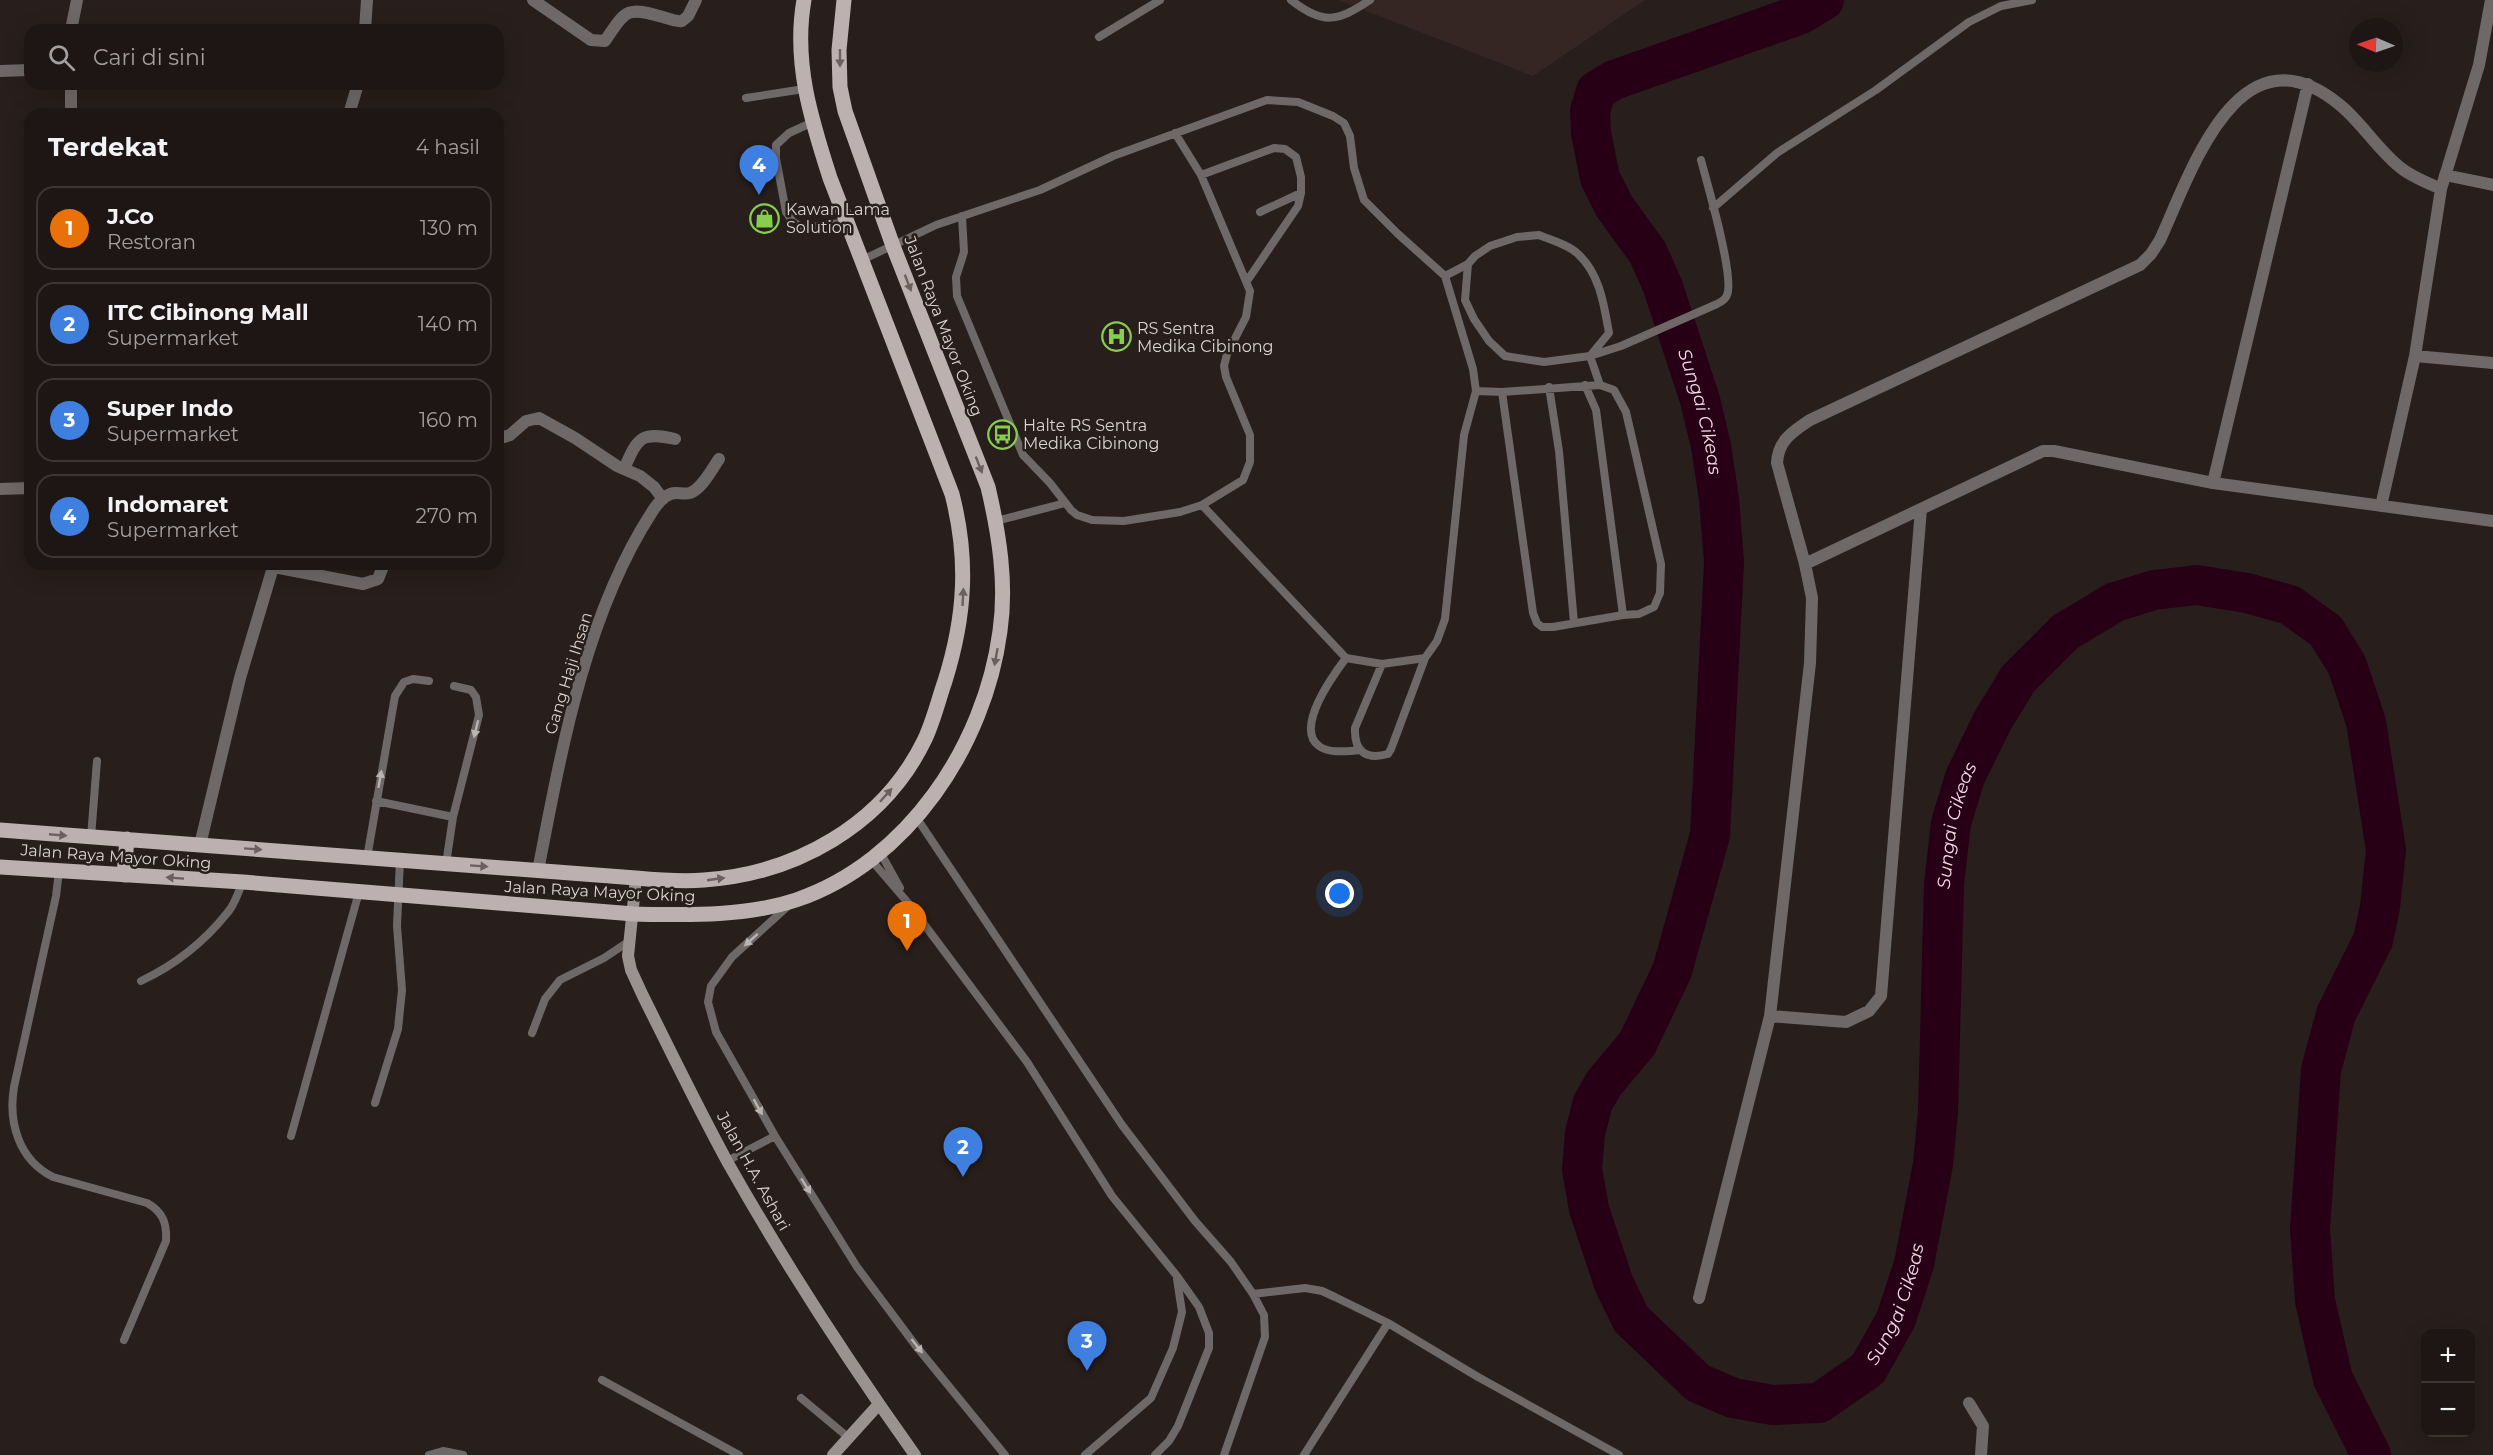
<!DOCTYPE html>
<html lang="id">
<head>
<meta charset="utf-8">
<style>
  :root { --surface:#1e1615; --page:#2b2322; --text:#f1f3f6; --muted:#a19fa0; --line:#3c3534; --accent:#b45309 }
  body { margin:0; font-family:Montserrat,sans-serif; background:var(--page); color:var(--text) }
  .controls { position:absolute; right:18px; bottom:18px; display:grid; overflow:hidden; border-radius:12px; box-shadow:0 6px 24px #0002 }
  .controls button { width:54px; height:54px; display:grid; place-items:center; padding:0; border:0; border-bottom:2px solid var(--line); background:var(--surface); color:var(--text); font:30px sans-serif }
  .compass { position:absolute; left:2349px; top:18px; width:54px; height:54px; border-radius:50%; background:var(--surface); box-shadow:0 6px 24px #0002; rotate:272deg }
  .you { position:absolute; left:1340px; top:894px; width:21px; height:21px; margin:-15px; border:4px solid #fff; border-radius:50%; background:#1a73e8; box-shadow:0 0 0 9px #1a73e833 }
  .badge { display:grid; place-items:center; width:39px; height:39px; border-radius:50%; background:var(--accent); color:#fff; font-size:20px; font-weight:700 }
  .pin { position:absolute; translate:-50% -50px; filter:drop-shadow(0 2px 3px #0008) }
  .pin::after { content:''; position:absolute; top:32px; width:21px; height:18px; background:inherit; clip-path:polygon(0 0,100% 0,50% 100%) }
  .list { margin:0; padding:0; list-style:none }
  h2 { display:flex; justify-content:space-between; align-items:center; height:78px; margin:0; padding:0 24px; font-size:26px }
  h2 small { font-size:20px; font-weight:400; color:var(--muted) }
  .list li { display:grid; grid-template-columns:39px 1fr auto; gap:18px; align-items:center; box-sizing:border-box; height:84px; margin:0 12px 12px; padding:0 12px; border:2px solid var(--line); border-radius:18px }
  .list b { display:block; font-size:22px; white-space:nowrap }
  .list p { margin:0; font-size:20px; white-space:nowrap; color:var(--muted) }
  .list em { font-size:20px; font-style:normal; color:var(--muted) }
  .icon { flex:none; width:33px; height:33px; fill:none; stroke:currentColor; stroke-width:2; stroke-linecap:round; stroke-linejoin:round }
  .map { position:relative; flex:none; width:2493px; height:1455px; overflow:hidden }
  .search { position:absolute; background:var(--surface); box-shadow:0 6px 24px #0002; left:24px; top:24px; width:480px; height:66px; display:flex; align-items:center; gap:15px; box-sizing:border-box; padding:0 21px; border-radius:18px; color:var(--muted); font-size:22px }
  .panel { position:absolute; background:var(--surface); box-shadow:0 6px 24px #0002; left:24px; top:108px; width:480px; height:462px; border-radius:18px }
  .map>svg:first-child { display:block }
  .built { fill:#362623 }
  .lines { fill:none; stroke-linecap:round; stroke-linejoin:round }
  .river { stroke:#270015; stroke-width:40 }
  .lane { stroke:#6e6868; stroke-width:8 }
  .street { stroke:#6e6868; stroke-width:12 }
  .secondary { stroke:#9a9191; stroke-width:12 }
  .primary { stroke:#bcb0b1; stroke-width:15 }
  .oneway { fill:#6b605f }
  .oneway2 { fill:#bab3b2 }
  .labels { text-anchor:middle; stroke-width:5; stroke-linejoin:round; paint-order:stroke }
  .poi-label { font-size:16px; fill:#dad3d1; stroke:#281e1c; text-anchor:start }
  .street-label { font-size:16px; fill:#dad3d1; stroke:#281e1c }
  .water-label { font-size:18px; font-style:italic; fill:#f4dbe5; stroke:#281e1c }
</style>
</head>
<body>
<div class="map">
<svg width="2493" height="1455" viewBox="0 0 2493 1455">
  <rect width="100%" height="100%" fill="#281e1c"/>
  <!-- built -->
  <path class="built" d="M 1338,0 L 1645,0 L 1533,76 Z"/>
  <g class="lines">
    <!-- river -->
    <path class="river" id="s1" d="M 1824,0 L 1799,15 L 1614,80 L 1596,91 L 1590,111 L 1591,133 L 1600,178 L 1614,206 L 1648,253 L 1663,287 L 1700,400 L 1711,446 L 1719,499 L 1724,562 L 1710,835 L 1672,971 L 1637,1044 L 1605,1082 L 1593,1102 L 1585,1133 L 1582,1169 L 1589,1209 L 1614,1284 L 1631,1319 L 1698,1383 L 1733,1398 L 1773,1405 L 1819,1403 L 1868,1369 L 1896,1319 L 1914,1264 L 1933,1164 L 1938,1112 L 1944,884 L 1951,823 L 1965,777 L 1993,720 L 2018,679 L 2065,632 L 2115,602 L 2154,590 L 2197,585 L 2247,593 L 2290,605 L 2326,631 L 2347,665 L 2366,722 L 2386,850 L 2380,907 L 2373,940 L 2336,1014 L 2321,1070 L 2310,1229 L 2315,1301 L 2333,1379 L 2371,1455"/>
    <!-- lane -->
    <path class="lane" d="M 1291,0 C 1323,25 1337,22 1370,0
      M 1099,37 L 1160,0
      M 746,98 L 804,89
      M 813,122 L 789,133 L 776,145 L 776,158 L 786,212 L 793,222 L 804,228 L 847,222
      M 1175,133 L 1201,175 L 1250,291 L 1246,317 L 1227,354 L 1224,366 L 1226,377 L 1250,435 L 1250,462 L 1243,480 L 1202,505
      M 1201,175 L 1274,148 L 1285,149 L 1296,157 L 1301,177 L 1301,193 L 1298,206 L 1247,281
      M 1713,208 L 1777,153 L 1876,90 L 1969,22 L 2001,6 L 2032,0
      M 1260,212 L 1301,193
      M 1539,235 C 1551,240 1569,245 1578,254 C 1600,274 1604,305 1609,333 L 1590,356 L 1544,362 L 1505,356 L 1489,341 L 1474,319 L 1465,300 L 1468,264 L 1475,256 L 1490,246 L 1517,237 Z
      M 862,260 L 936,225 L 1040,190 L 1113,156 L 1267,100 L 1298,102 L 1333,116 L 1344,123 L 1350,136 L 1354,168 L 1364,200 L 1398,234 L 1445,276 L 1473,369 L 1476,391 L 1464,435 L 1445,619 L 1437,641 L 1425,658 L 1382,664 L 1346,658 L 1202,505 L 1180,512 L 1124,521 L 1092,520 L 1077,515 L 1071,510 L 1050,483 L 1023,455 L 957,296 L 956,277 L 964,252 L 962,216
      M 1445,276 L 1468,264
      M 1549,387 L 1559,451 L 1574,623
      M 1476,391 L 1502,392 L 1533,613 L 1537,623 L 1542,627 L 1553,627 L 1623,615 L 1596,410 L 1585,385
      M 1502,392 L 1600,385
      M 996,521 L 1065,503
      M 1623,615 L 1639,614 L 1654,607 L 1660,593 L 1661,564 L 1626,412 L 1614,390 L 1600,385 L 1590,356 L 1621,346 L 1717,304 C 1721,302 1726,299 1727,295 C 1735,277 1707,183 1701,160
      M 1346,658 C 1334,674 1294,728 1319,746 C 1329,754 1348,751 1360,750
      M 1382,664 L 1355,728 C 1354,752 1366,760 1388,754 L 1391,749 L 1425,658
      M 376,801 L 453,817
      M 916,817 L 1122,1125 L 1195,1221 L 1231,1262 L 1253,1294 L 1264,1315 L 1265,1337 L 1224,1455
      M 91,837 L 97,761
      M 880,852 L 900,888
      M 367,858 L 395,696 L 404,682 L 413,679 L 429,681
      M 872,861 L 909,904 L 1027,1062 L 1112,1196 L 1177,1276 L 1199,1307 L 1209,1333 L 1209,1348 L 1178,1426 L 1169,1441 L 1155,1455
      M 446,864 L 453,817 L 479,715 L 476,697 L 471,690 L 454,686
      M 59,871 L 56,896 L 14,1087 C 8,1123 19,1160 53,1177 L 147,1203 C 163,1212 167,1223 166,1241 L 124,1340
      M 789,905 L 732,957 L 711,986 L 708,1002 L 716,1032 L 775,1136 L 857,1267 L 916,1346 L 1005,1455
      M 141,981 C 175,965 205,941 228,912 C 235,904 238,892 243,882
      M 532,1033 L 545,999 L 560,980 L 604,958 L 628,942
      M 375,1103 L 398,1029 L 402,990 L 397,926 L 400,860
      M 291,1136 L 359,892
      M 727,1161 L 775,1136
      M 1253,1294 L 1305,1288 L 1322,1291 L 1335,1297 L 1388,1323 L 1478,1377 L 1619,1455
      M 602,1380 L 739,1455
      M 801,1398 L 849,1438
      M 429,1455 L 443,1451 L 463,1455
      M 1085,1455 L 1151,1398 L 1173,1348 L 1182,1312 L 1177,1279
      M 1304,1455 L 1388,1323"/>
    <!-- street -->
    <path class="street" d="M 533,0 L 591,40 L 605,41 C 626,10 626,6 663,17 C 670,19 675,22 682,21 L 688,16 L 696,0
      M 71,30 L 77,0
      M 365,30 L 367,0
      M 0,71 L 30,70
      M 71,84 L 71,114
      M 349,114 L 358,84
      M 2445,175 L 2493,185
      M 2415,356 L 2493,363
      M 498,435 L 504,437 L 510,435 L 526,421 L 539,418 L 575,438 L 617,466 L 640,476 L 654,487 L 663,499
      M 624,469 C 638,438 640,431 675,439
      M 2213,483 L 2308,84
      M 0,489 L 30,488
      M 2381,506 L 2415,356 L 2441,189 L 2479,65 L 2491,0
      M 1805,564 L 2043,451 L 2054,451 L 2213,483 L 2493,521
      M 274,567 L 363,584 L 378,579 L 384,564
      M 200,845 L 240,678 L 274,564
      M 538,871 C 561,752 585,615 652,512 C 657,504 666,493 676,493 C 680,493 686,494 690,493 C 702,489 712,469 719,459
      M 1770,1016 L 1846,1022 L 1869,1011 L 1881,996 L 1921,509
      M 1699,1298 L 1770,1016 L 1810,663 L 1812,598 L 1805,564 L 1777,463 C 1778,441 1792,432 1810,420 L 2140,265 L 2151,254 L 2160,240 C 2192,170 2239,22 2340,105 C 2362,123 2378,150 2401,168 C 2412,177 2428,183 2441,189
      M 1969,1403 L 1983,1426 L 1981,1455"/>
    <!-- secondary -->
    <path class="secondary" d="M 636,878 L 628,956 L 631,970 L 643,996 C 671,1052 698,1108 728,1163 C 785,1264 848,1361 915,1455
      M 833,1455 L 879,1404"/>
    <!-- primary -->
    <path class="primary" d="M 0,830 L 636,878 C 658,880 681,882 704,880 C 795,874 883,825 924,741 C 933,723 938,701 945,681 C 965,617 969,560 952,494 L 830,178 C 811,119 793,62 804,0
      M 0,867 L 243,882 L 634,914 C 687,915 745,917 796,900 C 908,862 985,745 1000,631 C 1007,583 999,534 988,487 L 893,246 L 845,111 L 840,87 L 839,50 L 844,0
      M 124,875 L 127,839"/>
  </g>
  <!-- one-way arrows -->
  <defs><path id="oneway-solid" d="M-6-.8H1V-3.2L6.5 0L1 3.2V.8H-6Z" transform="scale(1.5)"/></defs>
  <g class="oneway">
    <use href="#oneway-solid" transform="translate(840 58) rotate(90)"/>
    <use href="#oneway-solid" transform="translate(908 283) rotate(69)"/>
    <use href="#oneway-solid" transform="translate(979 465) rotate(69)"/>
    <use href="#oneway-solid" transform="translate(963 597) rotate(-87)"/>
    <use href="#oneway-solid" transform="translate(996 657) rotate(100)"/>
    <use href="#oneway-solid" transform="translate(886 795) rotate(-48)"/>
    <use href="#oneway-solid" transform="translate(58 835) rotate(5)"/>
    <use href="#oneway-solid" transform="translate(253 849) rotate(4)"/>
    <use href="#oneway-solid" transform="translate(479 866) rotate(4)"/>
    <use href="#oneway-solid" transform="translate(175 878) rotate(-176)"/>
    <use href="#oneway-solid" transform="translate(716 879) rotate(-8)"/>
  </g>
  <g class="oneway2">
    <use href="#oneway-solid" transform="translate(476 729) rotate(104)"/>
    <use href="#oneway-solid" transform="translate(380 779) rotate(-80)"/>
    <use href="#oneway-solid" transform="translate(751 940) rotate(138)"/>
    <use href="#oneway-solid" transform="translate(758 1107) rotate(61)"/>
    <use href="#oneway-solid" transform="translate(806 1186) rotate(58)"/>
    <use href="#oneway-solid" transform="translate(917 1346) rotate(52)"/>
  </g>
  <!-- icons -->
  <defs>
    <symbol id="shop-ring" viewBox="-11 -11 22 22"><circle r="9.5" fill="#281e1c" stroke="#85cf4c" stroke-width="1.5"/><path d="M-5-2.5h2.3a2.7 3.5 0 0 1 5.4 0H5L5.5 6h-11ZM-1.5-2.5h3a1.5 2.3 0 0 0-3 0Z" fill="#85cf4c"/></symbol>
    <symbol id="hospital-ring" viewBox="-11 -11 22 22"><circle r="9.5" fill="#281e1c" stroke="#85cf4c" stroke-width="1.5"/><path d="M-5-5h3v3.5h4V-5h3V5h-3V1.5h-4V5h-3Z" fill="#85cf4c"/></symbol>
    <symbol id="bus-ring" viewBox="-11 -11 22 22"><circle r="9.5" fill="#281e1c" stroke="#85cf4c" stroke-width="1.5"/><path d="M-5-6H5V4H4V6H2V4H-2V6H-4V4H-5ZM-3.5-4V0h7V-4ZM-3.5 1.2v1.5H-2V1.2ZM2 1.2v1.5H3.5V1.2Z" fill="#85cf4c"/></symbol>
  </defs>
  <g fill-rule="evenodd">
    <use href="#shop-ring" x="748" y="202" width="33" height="33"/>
    <use href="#hospital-ring" x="1100" y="320" width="33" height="33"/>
    <use href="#bus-ring" x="986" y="418" width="33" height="33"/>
  </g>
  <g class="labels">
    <!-- poi labels -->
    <g class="poi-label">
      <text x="786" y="215">Kawan Lama<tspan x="786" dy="18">Solution</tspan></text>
      <text x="1137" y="334">RS Sentra<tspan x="1137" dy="18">Medika Cibinong</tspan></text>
      <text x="1023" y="431">Halte RS Sentra<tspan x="1023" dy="18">Medika Cibinong</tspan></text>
    </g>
    <!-- street labels -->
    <g class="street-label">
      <text transform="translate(944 326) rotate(69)" y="6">Jalan Raya Mayor Oking</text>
      <text transform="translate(568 673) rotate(-73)" y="6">Gang Haji Ihsan</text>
      <text transform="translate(116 856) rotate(4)" y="6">Jalan Raya Mayor Oking</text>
      <text transform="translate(600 891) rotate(3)" y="6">Jalan Raya Mayor Oking</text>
      <text transform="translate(754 1171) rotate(61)" y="6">Jalan H.A. Ashari</text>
    </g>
    <!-- water labels -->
    <g class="water-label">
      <text dy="6" stroke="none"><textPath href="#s1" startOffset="592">Sungai Cikeas</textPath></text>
      <text dy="6" stroke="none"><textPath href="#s1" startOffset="2374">Sungai Cikeas</textPath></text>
      <text dy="6" stroke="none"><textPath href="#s1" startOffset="1888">Sungai Cikeas</textPath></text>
    </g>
  </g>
</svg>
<div class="controls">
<button>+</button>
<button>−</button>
</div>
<svg class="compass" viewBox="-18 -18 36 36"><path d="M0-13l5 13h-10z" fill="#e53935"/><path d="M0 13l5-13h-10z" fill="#a19fa0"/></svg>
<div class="you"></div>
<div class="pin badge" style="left:907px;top:951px;background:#e8710a">1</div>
<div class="pin badge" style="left:963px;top:1177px;background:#3f7fe0">2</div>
<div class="pin badge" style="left:1087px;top:1371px;background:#3f7fe0">3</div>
<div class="pin badge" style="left:759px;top:195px;background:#3f7fe0">4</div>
<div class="search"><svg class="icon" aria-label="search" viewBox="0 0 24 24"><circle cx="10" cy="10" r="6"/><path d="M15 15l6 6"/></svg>Cari di sini</div>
<section class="panel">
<h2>Terdekat<small>4 hasil</small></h2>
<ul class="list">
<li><span class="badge" style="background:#e8710a">1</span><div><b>J.Co</b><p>Restoran</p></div><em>130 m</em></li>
<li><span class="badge" style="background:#3f7fe0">2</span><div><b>ITC Cibinong Mall</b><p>Supermarket</p></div><em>140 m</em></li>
<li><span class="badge" style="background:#3f7fe0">3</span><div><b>Super Indo</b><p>Supermarket</p></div><em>160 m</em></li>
<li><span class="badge" style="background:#3f7fe0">4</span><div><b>Indomaret</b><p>Supermarket</p></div><em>270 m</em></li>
</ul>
</section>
</div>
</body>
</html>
